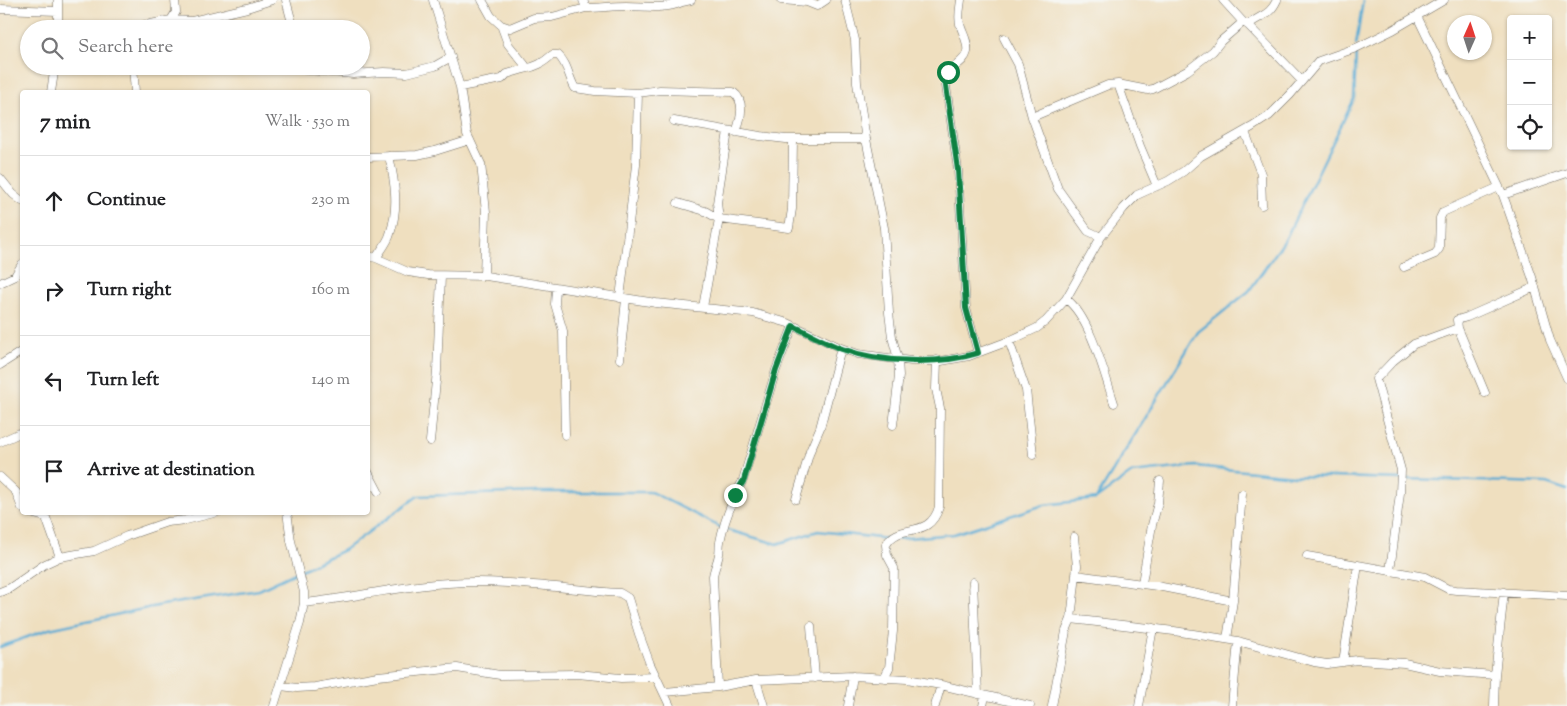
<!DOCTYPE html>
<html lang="en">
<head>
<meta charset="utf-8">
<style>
  :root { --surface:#fff; --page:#f6f6f6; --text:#202124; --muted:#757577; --line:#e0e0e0 }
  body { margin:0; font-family:"Sorts Mill Goudy",serif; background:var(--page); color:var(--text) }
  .controls { position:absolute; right:15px; top:15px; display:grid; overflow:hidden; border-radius:5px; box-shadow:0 1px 4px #0004 }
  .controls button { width:45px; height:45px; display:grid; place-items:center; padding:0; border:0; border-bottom:1px solid var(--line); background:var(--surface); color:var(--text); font:25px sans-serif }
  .compass { position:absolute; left:1447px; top:15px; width:45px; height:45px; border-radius:50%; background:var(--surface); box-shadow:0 1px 4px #0004; rotate:3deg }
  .stop { position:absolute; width:15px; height:15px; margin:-11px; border:4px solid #0b8043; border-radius:50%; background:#fff }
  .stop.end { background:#0b8043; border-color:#fff; box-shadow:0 1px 5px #0008 }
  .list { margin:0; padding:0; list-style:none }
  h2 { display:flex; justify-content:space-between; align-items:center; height:65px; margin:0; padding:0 20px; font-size:21px }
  h2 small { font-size:16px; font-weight:400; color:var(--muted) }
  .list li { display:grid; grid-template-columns:32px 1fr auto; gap:15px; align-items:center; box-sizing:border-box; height:90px; padding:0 20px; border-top:1px solid var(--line) }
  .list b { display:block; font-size:19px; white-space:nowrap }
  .list em { font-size:16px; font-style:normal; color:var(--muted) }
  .icon { flex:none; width:28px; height:28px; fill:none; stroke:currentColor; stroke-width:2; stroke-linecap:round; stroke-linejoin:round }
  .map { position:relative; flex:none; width:1567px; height:706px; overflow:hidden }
  .search { position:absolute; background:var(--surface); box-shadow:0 1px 4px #0004; left:20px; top:20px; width:350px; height:55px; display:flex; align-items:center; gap:12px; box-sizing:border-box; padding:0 18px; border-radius:28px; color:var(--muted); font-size:19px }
  .panel { position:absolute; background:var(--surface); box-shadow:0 1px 4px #0004; left:20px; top:90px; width:350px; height:425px; border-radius:5px }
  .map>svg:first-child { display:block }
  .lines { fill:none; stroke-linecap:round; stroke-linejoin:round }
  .stream { stroke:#59abd4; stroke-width:2.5 }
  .minor-casing { stroke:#706a5f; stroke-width:9 }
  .minor { stroke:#fff; stroke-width:8 }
  .route { stroke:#0b8043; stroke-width:6 }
</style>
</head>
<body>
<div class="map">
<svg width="1567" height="706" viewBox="0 0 1567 706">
  <rect width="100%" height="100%" fill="#f6f6f2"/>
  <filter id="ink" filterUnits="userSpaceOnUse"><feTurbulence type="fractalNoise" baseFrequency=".02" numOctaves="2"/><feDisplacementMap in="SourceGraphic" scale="10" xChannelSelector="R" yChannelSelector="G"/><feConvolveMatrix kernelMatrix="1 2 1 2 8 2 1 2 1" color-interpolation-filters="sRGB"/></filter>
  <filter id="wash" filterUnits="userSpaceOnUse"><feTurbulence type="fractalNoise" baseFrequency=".0096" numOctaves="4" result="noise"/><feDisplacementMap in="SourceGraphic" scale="20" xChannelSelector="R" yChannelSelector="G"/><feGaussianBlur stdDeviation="1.12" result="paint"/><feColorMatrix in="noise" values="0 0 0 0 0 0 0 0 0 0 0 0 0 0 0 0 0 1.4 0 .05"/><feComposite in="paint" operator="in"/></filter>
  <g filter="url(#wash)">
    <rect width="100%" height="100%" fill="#efdfbf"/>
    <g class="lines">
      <!-- stream -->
      <path class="stream" d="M 1356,45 L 1363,0
        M 1097,497 L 1198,332 L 1249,291 L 1285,240 L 1354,99 L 1356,51
        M 896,539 L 954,534 L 1044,505 L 1096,499 L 1132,473 L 1195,466 L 1294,476 L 1546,483 L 1567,490
        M 0,647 L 49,629 L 162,605 L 259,590 L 344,550 L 418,496 L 537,492 L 651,492 L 724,529 L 777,544 L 818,531 L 888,539"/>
    </g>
  </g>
  <g filter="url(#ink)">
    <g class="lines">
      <defs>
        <path id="minor" d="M 286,0 L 291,19 L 291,29
          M 433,0 L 460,87 L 467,134 L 481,164 L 486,212 L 484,276
          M 583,0 L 586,8 C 599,8 613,6 626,6 C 646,6 663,10 682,2
          M 781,0 L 807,2 L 817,6 L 826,0
          M 845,0 L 855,40 L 857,83 L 866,139 L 884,228 L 889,313 L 892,337 L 898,359 L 899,376 L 893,425
          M 961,0 C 960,8 958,16 960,24 C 962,33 969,42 967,52 C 964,65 947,67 945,79 L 958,170 L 966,308 L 978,353
          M 677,1 L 682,2 L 691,0
          M 0,9 L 58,11
          M 1417,16 L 1503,195 L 1532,277 L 1550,340 L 1567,378
          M 171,20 L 192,21 L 247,8 L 272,0
          M 1243,22 L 1248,25 L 1302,81
          M 501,25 L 510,28 L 534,18 L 552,17 L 586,8
          M 1248,25 C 1261,14 1269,17 1277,0
          M 58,29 L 58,0
          M 125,29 L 171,20 L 176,12 L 175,0
          M 1004,38 L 1018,64 L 1032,117 L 1058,189 L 1088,231 L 1101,237
          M 133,66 L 135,92
          M 286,66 L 286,68 L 353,74 L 384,72 L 407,73 L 435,66 L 451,57
          M 524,69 C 536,67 543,63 552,55 L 558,55 C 568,64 568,76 575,88 L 595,91 L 638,93 L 660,90 L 733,92 C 746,101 741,119 736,132
          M 1118,84 L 1140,146 L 1157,186
          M 460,87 L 502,79 L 507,74 L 524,69 L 525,65 L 508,44 L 501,25 L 491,16 L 482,0
          M 51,92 L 55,66
          M 1032,117 L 1108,85 L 1118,84 L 1148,90 L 1153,89 L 1187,71 L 1213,51 L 1221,41 L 1243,22 L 1223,0
          M 674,121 L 760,136 L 786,139 L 866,139
          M 1245,132 L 1261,174 L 1262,205
          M 368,157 L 417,155 L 435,151 L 470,140
          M 0,178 L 13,194 L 22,201
          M 1503,195 L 1567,173
          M 678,203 L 705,211 L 719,219 L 789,228 L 792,209 L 793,139
          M 368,256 L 376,258 L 408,272 L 428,275 L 486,276 L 656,303 L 753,313 L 788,323 L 841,348 L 858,354 L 911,361 L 941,361 L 969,356 L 1009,341 L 1037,328 L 1046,321 L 1066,299 L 1101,237 L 1124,208 L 1137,195 L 1168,181 L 1184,171 L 1201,156 L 1252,127 L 1269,116 L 1290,95 L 1319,61 L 1356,48 L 1391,31 L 1444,0
          M 376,258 C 381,250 388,242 390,234 C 399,208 395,182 389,156
          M 1404,267 L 1435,254 L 1439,249 L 1440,218 L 1443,212 L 1499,187
          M 0,283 L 15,276 L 22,264
          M 556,288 L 555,304 L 563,331 L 565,435
          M 620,298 L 636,165 L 638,93
          M 1066,299 C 1090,316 1105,376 1114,403
          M 703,307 L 719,219 L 717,203 L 728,131
          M 1458,328 L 1485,393
          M 1009,341 L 1026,390 L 1033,455
          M 620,359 L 626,299
          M 0,365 L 22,351
          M 430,441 L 437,371 L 441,276
          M 0,442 L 22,432
          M 368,472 L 378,491
          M 0,477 L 16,492 L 22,508
          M 796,499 L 810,451 L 820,428 L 841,348
          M 26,512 L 45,517
          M 44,512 L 60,557
          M 1307,556 L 1425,577 L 1448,589 L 1456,590 L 1567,596
          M 1390,571 L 1400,493 L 1401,470 L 1376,379 L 1393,361 L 1414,344 L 1458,328 L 1457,320 L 1467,317 L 1535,287
          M 1076,575 L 1157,586 L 1233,601
          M 973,582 L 978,694
          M 1142,583 L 1152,525 L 1158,503 L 1160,481
          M 0,592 L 10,588 L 45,564 L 60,557 L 94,551 L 127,536 L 167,522 L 186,520 L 218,512
          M 304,603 C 352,598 399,586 448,583 C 504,579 563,589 620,593 L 628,598 L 639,634 L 650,664 L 670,706
          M 1071,619 L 1174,631 L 1238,641 L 1314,662 L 1327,664 L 1357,660 L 1374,661 L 1404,663 L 1440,671 L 1495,675
          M 811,626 L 815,678
          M 1227,639 L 1233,601 L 1242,494
          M 1343,662 L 1358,565
          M 884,678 L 889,668 L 893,631 L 894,568 L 887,555 L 886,545 C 899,521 929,541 939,507 L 940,408 L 936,389 L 937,360
          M 756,680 L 764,706
          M 281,686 L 297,688 L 315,687 L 378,676 L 457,668 L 500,675 L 577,674 L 621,678 L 656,677
          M 718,687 L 713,576 C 714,569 718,561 719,554 C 720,550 719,546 720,542 C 724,521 733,499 743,480 L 776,370 L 793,326
          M 665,692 L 718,687 L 756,680 L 853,676 L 907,679 L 941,685 L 1030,706
          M 274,706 L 300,623 L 304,603 L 304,592 L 291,541 L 287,512
          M 848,706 L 853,676
          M 935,706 L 941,685
          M 983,706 L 985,696
          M 1052,706 L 1066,631 L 1071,619 L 1077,566 L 1074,537
          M 1139,706 L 1153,628
          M 1232,706 L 1238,641
          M 1494,706 L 1495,675 L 1504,592"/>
      </defs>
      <!-- minor casing -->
      <use href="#minor" class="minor-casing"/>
      <!-- minor -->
      <use href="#minor" class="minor"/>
    </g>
  </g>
  <g class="lines" filter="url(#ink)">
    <!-- route -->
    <path class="route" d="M 735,495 L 744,480 L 776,370 L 793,326 C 809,333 825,343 842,349 C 880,363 939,365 978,353 L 966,308 L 958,170 L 945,79 L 948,72"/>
  </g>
</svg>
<div class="controls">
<button>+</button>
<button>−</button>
<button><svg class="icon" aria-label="locate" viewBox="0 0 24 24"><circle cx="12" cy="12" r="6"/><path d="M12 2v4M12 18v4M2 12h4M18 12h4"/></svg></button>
</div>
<svg class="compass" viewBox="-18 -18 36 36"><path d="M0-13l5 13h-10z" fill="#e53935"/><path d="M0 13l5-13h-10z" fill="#757577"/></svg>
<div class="stop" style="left:948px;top:72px"></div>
<div class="stop end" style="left:735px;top:495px"></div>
<div class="search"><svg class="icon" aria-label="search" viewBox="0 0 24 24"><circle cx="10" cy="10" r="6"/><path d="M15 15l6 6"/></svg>Search here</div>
<section class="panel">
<h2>7 min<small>Walk · 530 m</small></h2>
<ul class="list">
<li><svg class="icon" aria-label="ahead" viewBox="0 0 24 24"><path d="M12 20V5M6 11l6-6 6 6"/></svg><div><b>Continue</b></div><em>230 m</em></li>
<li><svg class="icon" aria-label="right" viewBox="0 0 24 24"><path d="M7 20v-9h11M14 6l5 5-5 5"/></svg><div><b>Turn right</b></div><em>160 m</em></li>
<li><svg class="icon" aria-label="left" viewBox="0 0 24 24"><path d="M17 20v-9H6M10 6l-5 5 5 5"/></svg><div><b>Turn left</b></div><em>140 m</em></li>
<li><svg class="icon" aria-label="arrive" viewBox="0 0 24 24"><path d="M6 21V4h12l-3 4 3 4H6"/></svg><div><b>Arrive at destination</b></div></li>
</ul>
</section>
</div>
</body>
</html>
